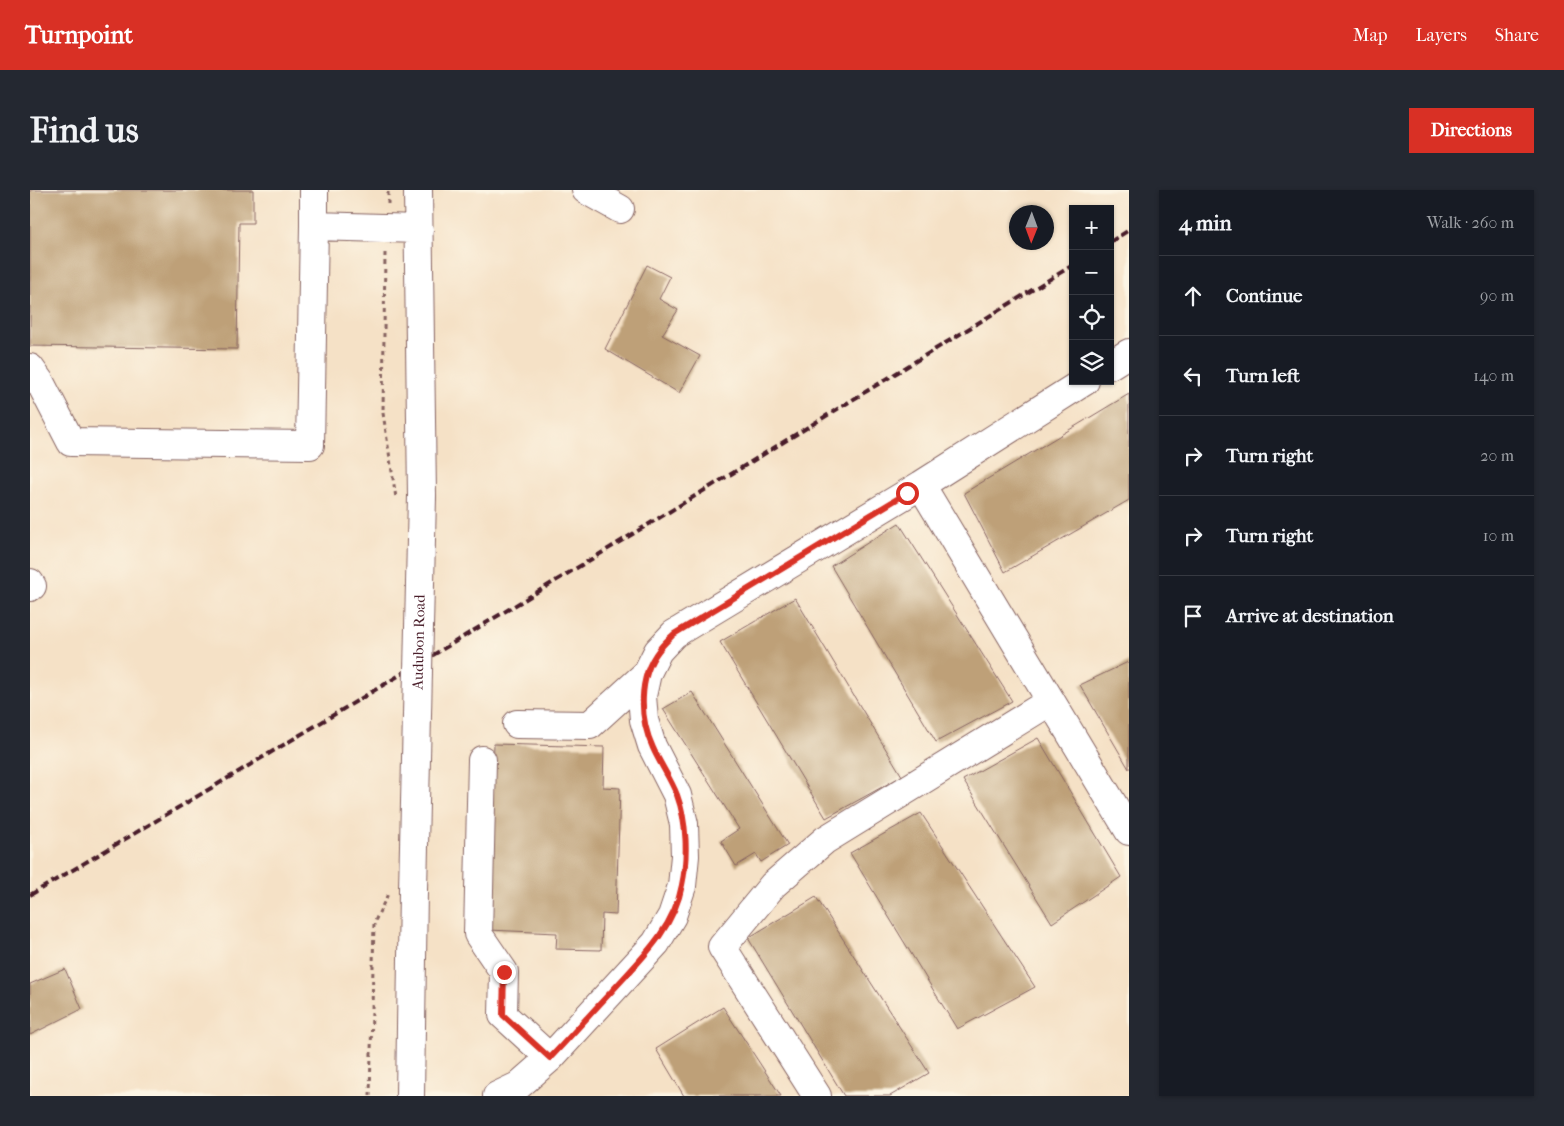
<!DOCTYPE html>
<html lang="en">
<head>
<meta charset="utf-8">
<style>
  :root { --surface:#171b24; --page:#242831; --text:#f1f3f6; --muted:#9ea1a6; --line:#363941; --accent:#d93025 }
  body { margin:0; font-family:"IM FELL French Canon",serif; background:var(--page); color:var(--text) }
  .controls { position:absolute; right:15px; top:15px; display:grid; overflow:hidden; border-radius:0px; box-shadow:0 1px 4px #0004 }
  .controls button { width:45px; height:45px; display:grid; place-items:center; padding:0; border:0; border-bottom:1px solid var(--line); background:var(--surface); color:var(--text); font:25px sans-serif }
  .compass { position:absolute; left:979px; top:15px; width:45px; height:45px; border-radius:50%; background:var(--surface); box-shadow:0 1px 4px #0004; rotate:181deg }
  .stop { position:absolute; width:15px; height:15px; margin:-11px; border:4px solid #d93025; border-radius:50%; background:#fff }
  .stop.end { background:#d93025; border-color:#fff; box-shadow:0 1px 5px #0008 }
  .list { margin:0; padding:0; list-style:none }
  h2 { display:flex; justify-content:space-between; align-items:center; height:65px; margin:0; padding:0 20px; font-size:21px }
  h2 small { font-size:16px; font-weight:400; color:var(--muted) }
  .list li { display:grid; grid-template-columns:32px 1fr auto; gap:15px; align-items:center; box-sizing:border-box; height:80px; padding:0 20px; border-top:1px solid var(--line) }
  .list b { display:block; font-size:19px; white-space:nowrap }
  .list em { font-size:16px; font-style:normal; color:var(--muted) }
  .icon { flex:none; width:28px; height:28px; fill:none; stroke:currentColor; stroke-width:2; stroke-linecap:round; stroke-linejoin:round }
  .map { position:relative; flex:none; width:1099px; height:906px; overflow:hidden; border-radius:0px }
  header { display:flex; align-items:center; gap:30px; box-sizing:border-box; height:70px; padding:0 25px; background:var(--accent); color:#fff }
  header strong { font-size:24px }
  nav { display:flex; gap:28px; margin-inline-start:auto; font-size:18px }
  .intro { display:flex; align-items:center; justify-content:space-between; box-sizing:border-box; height:120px; padding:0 30px }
  h1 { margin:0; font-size:35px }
  .button { padding:12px 22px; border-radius:0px; background:var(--accent); color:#fff; font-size:18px; font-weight:700 }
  main { display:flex; gap:30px; padding:0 30px }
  aside { flex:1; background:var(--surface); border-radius:0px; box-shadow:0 1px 4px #0004 }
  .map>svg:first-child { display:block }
  .building { fill:#bea078 }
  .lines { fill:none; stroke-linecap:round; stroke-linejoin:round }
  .minor-casing { stroke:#866361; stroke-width:30 }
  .path { stroke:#866361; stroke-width:3; stroke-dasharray:4 4; stroke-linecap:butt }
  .minor { stroke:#fff; stroke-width:28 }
  .rail { stroke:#4a1f2b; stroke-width:4; stroke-dasharray:8 4; stroke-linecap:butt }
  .minor-bridge-casing { stroke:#866361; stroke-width:30; stroke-linecap:butt }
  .minor-bridge { stroke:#fff; stroke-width:28 }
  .route { stroke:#d93025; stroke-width:6 }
  .labels { text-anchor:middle; stroke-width:4; stroke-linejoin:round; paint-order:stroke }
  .street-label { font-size:15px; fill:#4a1f2b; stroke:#fcf5e5 }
</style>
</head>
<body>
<header>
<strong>Turnpoint</strong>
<nav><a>Map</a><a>Layers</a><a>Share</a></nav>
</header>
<div class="intro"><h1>Find us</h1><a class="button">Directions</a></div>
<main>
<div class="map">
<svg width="1099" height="906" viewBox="0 0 1099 906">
  <rect width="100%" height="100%" fill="#fcf5e5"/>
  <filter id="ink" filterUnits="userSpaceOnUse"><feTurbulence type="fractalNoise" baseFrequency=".02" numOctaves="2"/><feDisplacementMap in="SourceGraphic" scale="10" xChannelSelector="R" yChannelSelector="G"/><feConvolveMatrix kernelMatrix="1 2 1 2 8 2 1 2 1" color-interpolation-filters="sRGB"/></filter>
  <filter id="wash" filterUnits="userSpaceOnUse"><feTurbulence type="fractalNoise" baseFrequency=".0096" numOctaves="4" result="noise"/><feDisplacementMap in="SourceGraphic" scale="20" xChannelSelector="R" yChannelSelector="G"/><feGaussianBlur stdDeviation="1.12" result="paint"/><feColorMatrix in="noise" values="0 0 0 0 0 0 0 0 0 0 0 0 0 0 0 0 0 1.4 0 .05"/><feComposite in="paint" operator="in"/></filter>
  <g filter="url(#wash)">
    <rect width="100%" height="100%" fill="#f5e1c6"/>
    <g id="blocks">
      <!-- building -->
      <path class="building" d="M 0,0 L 223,0 L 223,33 L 209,33 L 207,159 L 0,156 Z
        M 617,75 L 640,87 L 629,109 L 648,120 L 632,145 L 670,166 L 649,203 L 575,159 Z
        M 1099,204 L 1099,310 L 975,382 L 934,303 Z
        M 869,333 L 982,511 L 906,552 L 801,376 Z
        M 765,408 L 872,586 L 796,628 L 690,452 Z
        M 1098,472 L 1099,473 L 1099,579 L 1050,495 Z
        M 662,502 L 758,655 L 731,672 L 726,664 L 706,676 L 691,651 L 709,639 L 633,519 Z
        M 1008,548 L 1091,687 L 1022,733 L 933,590 Z
        M 464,554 L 574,557 L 573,597 L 590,598 L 586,725 L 572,724 L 571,760 L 526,759 L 527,743 L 458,740 Z
        M 891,623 L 1005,797 L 927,839 L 820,663 Z
        M 786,707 L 899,883 L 860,906 L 814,906 L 718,748 Z
        M 35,779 L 52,819 L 0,845 L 0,794 Z
        M 693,817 L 751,906 L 654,906 L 626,859 Z"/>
    </g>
  </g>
  <g filter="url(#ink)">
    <use href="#blocks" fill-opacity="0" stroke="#866361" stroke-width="1"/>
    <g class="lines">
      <defs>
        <path id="minor" d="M 388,0 L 392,306
          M 556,0 L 590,19
          M 284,36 L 284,0
          M 1080,175 L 1099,163
          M 0,178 L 10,192 L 41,252 L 280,255 L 284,36 L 389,39
          M 891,295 L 1099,641
          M 0,393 L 2,396 L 0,397
          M 487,534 L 560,535 L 617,483
          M 452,570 L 448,744 L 474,782 L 473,825 L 520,868
          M 380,906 L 383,700
          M 467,906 L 488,896 L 520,868 L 626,753 L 642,726 L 652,696 L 655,666 L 654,634 L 647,605 L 622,556 L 614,530 L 612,506 L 617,483 L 628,461 L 644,444 L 891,295 L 1055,191
          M 787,906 L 692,757 L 743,695 L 795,650 L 1021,511"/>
      </defs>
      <!-- minor casing -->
      <use href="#minor" class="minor-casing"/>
      <!-- path -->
      <path class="path" d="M 358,14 L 358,0
        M 355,63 L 353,223 L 366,308
        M 340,906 L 344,733 L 358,704"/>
      <!-- minor -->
      <use href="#minor" class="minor"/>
      <!-- rail -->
      <path class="rail" d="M 1080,52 L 1099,40
        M 0,705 C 350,500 696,287 1043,75"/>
      <defs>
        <g id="minor-bridge">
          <path id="s1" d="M 383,700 L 392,306"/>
        </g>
      </defs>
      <!-- minor-bridge casing -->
      <use href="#minor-bridge" class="minor-bridge-casing"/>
      <!-- minor-bridge -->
      <use href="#minor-bridge" class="minor-bridge"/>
    </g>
  </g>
  <g class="lines" filter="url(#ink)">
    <!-- route -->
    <path class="route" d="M 474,782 L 473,825 L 520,868 C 541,846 561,823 582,801 C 610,770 644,739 652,695 C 658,667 657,632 647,605 C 641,589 630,574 623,558 C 609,528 608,487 629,460 C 633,454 639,449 644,444 L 877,303"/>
  </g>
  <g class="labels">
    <!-- street labels -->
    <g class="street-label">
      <text dy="5" stroke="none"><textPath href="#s1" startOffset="248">Audubon Road</textPath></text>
    </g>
  </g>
</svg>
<div class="controls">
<button>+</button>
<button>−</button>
<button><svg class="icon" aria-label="locate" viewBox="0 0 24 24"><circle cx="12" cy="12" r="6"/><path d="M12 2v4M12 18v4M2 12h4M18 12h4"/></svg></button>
<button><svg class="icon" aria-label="layers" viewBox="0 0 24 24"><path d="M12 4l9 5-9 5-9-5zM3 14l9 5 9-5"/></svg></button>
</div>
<svg class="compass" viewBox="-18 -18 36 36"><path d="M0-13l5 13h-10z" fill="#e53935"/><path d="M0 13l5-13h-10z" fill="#9ea1a6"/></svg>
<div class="stop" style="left:877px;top:303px"></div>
<div class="stop end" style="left:474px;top:782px"></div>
</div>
<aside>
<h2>4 min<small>Walk · 260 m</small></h2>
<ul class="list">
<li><svg class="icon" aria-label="ahead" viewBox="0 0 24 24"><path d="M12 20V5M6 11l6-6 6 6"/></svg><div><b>Continue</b></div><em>90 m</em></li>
<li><svg class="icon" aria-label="left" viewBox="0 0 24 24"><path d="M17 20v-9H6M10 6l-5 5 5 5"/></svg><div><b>Turn left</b></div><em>140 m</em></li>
<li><svg class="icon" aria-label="right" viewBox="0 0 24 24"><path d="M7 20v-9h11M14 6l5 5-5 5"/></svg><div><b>Turn right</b></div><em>20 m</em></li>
<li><svg class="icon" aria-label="right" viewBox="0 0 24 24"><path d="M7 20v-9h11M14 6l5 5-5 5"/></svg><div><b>Turn right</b></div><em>10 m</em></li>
<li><svg class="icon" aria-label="arrive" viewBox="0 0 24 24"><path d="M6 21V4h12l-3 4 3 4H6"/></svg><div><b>Arrive at destination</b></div></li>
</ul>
</aside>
</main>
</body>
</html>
